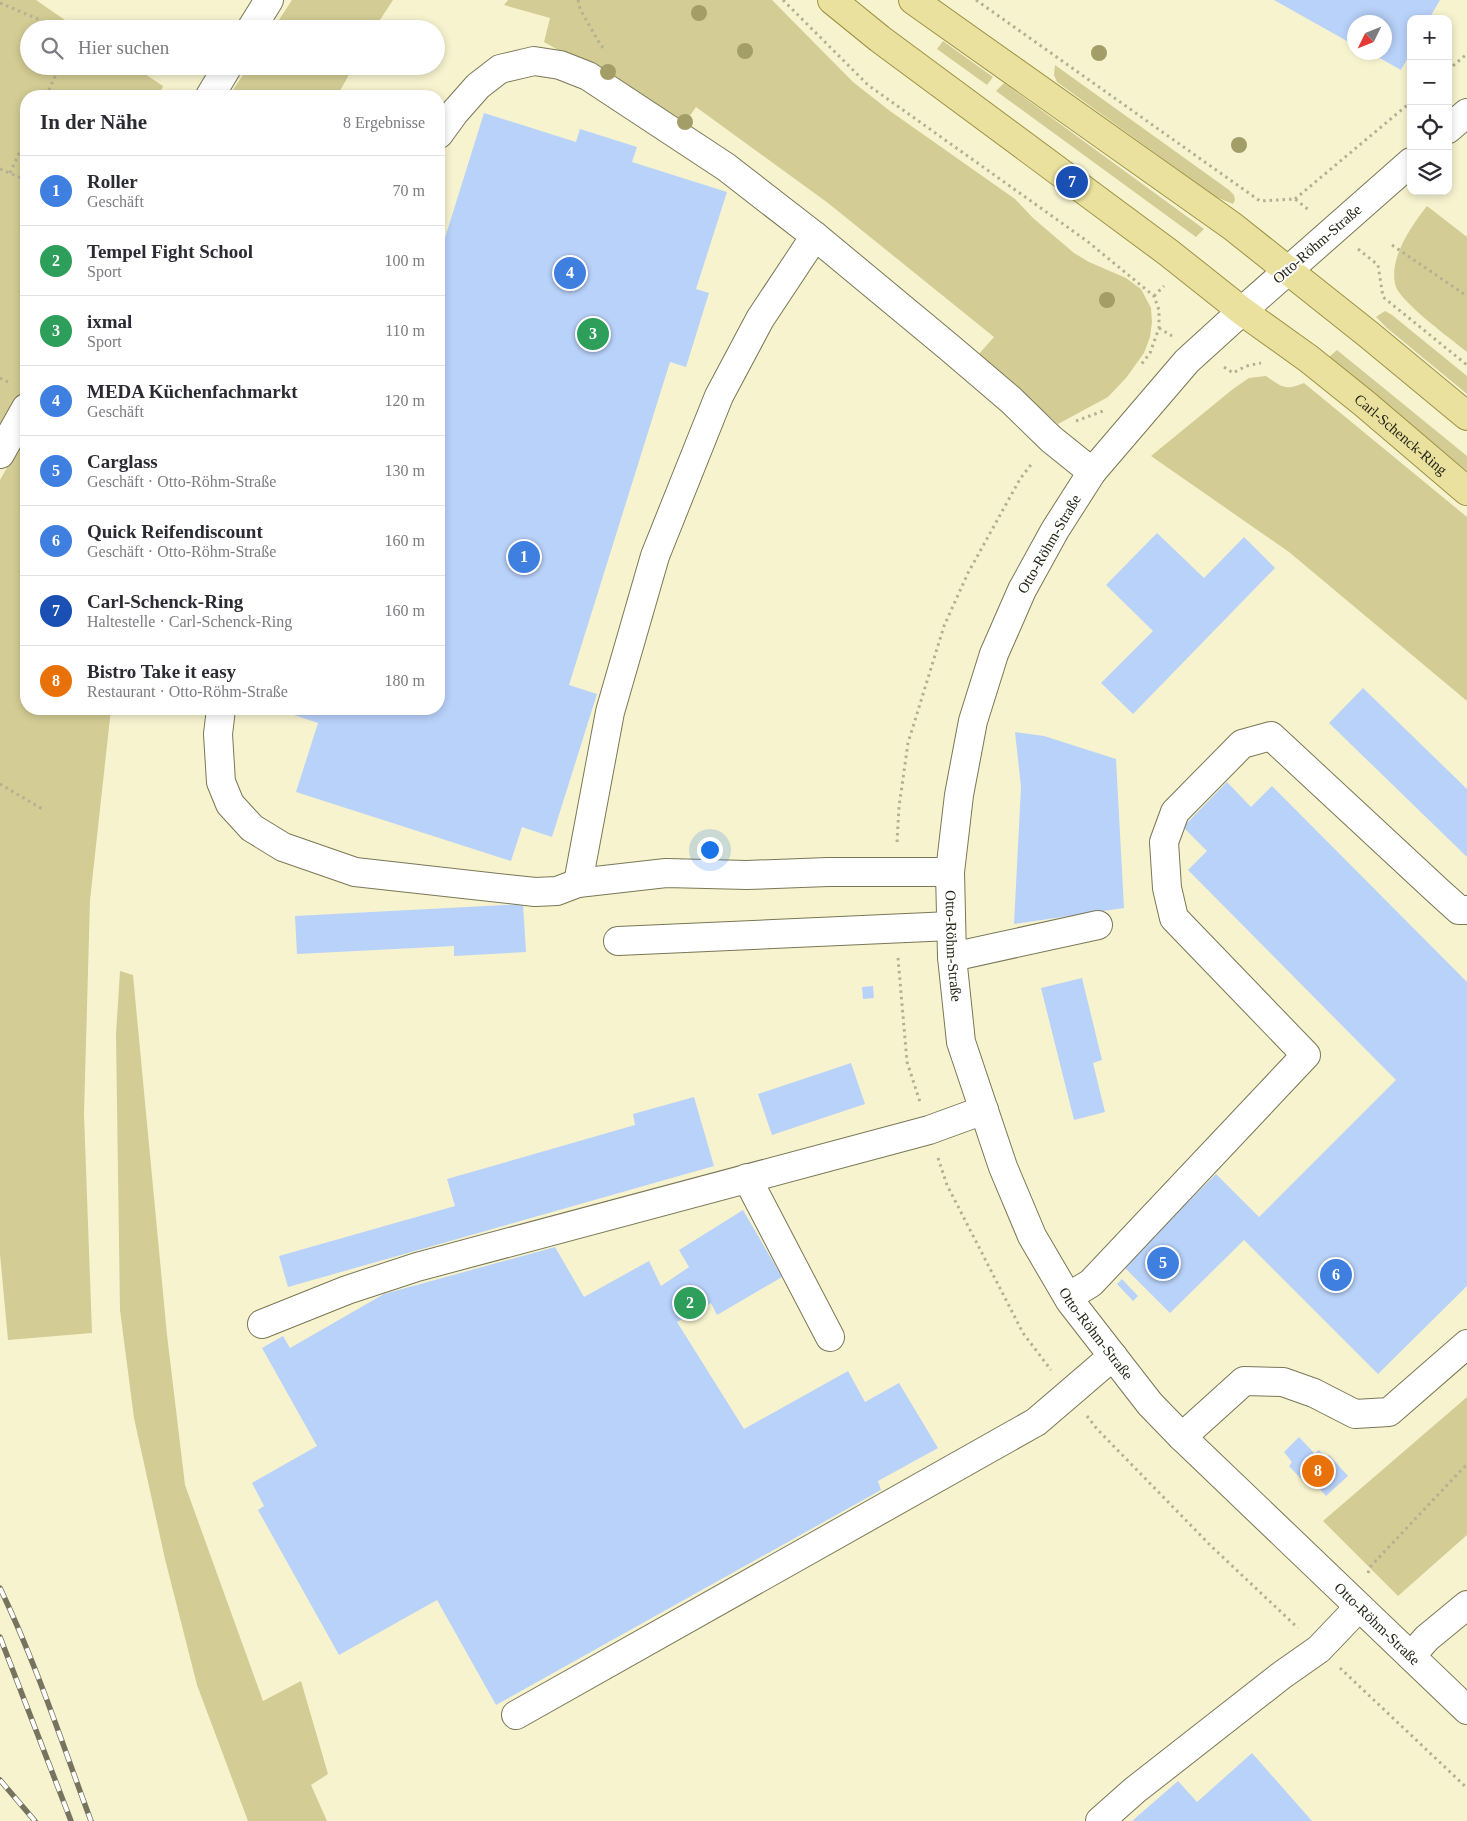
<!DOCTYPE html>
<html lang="de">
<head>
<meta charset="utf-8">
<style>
  :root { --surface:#fff; --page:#f7f7f7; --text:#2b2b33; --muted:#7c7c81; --line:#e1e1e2; --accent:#0154be }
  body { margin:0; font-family:Georgia,serif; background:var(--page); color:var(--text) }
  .controls { position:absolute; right:15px; top:15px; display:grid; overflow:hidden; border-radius:10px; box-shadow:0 2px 8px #0003 }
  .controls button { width:45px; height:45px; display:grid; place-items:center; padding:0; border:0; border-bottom:1px solid var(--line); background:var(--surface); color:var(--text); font:25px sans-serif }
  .compass { position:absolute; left:1347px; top:15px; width:45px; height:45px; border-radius:50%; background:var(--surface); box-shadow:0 2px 8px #0003; rotate:227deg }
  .you { position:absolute; left:709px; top:849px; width:18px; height:18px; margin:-12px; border:4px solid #fff; border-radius:50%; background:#1a73e8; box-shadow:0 0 0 8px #1a73e833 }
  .badge { display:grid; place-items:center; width:32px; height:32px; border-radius:50%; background:var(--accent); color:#fff; font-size:16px; font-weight:700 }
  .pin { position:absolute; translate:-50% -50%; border:2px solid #fff; box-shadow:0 1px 5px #0006 }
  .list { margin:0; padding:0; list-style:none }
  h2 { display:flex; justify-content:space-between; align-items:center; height:65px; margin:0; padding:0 20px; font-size:21px }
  h2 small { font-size:16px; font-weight:400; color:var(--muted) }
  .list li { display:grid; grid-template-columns:32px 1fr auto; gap:15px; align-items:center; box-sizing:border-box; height:70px; padding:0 20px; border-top:1px solid var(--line) }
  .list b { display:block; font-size:19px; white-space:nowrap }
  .list p { margin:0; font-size:16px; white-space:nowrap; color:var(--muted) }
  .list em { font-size:16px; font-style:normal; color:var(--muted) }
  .icon { flex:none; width:28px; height:28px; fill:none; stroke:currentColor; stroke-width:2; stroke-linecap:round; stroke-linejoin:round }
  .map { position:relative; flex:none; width:1467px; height:1821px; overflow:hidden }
  .search { position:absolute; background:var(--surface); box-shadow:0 2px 8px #0003; left:20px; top:20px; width:425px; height:55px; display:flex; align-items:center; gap:12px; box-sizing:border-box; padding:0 18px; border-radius:28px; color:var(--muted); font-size:19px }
  .panel { position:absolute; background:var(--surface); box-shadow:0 2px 8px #0003; left:20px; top:90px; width:425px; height:625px; border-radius:20px }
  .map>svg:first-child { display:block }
  .green { fill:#d3cc94 }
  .building { fill:#b9d2fa }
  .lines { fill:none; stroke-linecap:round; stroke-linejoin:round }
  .minor-casing { stroke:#7a7756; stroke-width:30 }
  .major-casing { stroke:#9c9243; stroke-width:30 }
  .path { stroke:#b3b093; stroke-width:3; stroke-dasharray:2.5 4; stroke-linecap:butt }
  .minor { stroke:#fff; stroke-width:28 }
  .major { stroke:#e9e19d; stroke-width:28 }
  .rail-casing { stroke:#76745e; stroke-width:5.5 }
  .rail { stroke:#fefefe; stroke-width:4; stroke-dasharray:11; stroke-linecap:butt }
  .tree { fill:#a39d67 }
  .labels { text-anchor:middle; stroke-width:4; stroke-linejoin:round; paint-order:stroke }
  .street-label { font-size:15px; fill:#262517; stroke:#fefefe }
</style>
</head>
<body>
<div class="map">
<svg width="1467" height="1821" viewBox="0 0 1467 1821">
  <rect width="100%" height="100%" fill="#f7f3cf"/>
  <!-- green -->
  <path class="green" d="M 0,0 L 36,0 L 78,29 L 29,29 L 29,66 L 133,66 L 163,86 L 159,96 L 26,96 L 26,384 L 0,441 Z
    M 292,0 L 393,0 L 374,29 L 273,29 Z
    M 508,0 L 772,0 L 853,82 L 890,111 L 1015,199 L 1033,218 L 1074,253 L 1089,262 L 1126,278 L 1141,289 L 1151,308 L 1152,322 L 1150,337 L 1144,353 L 1126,378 L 1108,397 L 1058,424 L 979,354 L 994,337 L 828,203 L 696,107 L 680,130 L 588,67 L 544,42 L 550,18 L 504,5 Z
    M 943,41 L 993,77 L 987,85 L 937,49 Z
    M 1055,65 L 1229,190 L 1234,195 L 1235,200 L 1233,204 L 1216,197 L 1057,82 L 1054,75 Z
    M 249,66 L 354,66 L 337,96 L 229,96 Z
    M 1004,83 L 1204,229 L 1196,237 L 996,91 Z
    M 1427,206 L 1467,237 L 1467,352 C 1451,339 1402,303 1396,287 C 1387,260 1412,225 1427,206 Z
    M 1385,311 L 1392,315 L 1467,376 L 1467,394 L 1387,328 L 1376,317 Z
    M 1337,350 L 1467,456 L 1467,471 L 1328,358 Z
    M 1266,376 C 1282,387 1285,391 1304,383 L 1467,517 L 1467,701 L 1289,552 L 1151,456 L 1233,389 L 1249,378 Z
    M 26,434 L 26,709 L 111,709 L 90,900 L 84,1114 L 92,1333 L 8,1340 L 0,1254 L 0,480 Z
    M 120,971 L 133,975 L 167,1335 L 185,1485 L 263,1701 L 301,1681 L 328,1774 L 311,1785 L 327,1821 L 248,1821 L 197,1685 L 165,1559 L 134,1418 L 120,1310 L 116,1034 Z
    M 1467,1397 L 1467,1535 L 1398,1596 L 1323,1521 Z"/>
  <!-- building -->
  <path class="building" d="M 1274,0 L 1440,0 L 1429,19 L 1411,19 L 1411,52 L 1401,70 L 1369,52 L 1384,52 L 1384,22 L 1354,22 L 1354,45 Z
    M 484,113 L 576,142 L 580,129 L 637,147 L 632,162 L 727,192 L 696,289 L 709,293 L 686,367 L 670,362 L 569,685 L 597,694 L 552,837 L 522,827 L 511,861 L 296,792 L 318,723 L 276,709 L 439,709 L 439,257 Z
    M 1157,533 L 1204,578 L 1244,537 L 1275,568 L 1133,714 L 1101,683 L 1153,631 L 1106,585 Z
    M 1363,688 L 1467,789 L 1467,857 L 1329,723 Z
    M 1015,732 L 1044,736 L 1116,759 L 1124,908 L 1014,924 L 1021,787 Z
    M 1227,782 L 1251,807 L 1272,786 L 1467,982 L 1467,1286 L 1378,1374 L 1244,1240 L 1170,1313 L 1123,1266 L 1216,1174 L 1259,1217 L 1396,1080 L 1188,870 L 1207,851 L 1183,827 Z
    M 523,904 L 526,952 L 454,956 L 454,946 L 297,954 L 295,916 Z
    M 1082,978 L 1102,1060 L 1093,1063 L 1105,1112 L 1074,1120 L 1041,988 Z
    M 873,986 L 874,998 L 863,999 L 862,987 Z
    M 851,1063 L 865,1104 L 772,1135 L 758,1094 Z
    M 694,1097 L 714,1166 L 288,1287 L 279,1256 L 455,1206 L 447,1179 L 635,1125 L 633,1114 Z
    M 743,1210 L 782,1277 L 717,1315 L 711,1303 L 677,1322 L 744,1429 L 848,1371 L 865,1402 L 899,1383 L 938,1448 L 878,1481 L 881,1490 L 496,1705 L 437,1600 L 339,1655 L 258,1510 L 264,1506 L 252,1483 L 317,1446 L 262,1348 L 283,1336 L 290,1348 L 384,1294 L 555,1247 L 584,1297 L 649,1261 L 661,1286 L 689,1267 L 679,1250 Z
    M 1122,1279 L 1138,1296 L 1133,1301 L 1117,1284 Z
    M 1299,1437 L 1315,1454 L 1319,1450 L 1325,1458 L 1329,1455 L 1348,1476 L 1326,1496 L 1308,1476 L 1303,1481 L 1289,1466 L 1292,1462 L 1284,1452 Z
    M 1252,1753 L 1312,1821 L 1132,1821 L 1178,1781 L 1197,1802 Z"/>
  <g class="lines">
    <defs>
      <g id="minor">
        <path d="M 251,29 L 269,0"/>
        <path d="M 210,96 L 228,66"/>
        <path d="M 1448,129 L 1467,113"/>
        <path d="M 439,134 L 455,112 L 478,86 L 500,69 L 534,61 L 560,65 L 588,76 L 726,167 L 815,236"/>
        <path id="s1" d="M 1411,162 L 1242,311 L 1187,361 L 1092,472 L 1055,530 L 1022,590 L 994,654 L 973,721 L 959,795 L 950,872 L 952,957 L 961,1042 L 1003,1167 L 1032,1236 L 1070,1301 L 1150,1404 L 1182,1437 L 1467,1710"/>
        <path d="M 0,454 L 26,408"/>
        <path d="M 221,709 L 218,734 L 221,782 L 230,804 L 252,828 L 283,847 L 355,872 L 535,892 L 557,891 L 578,883"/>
        <path d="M 950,872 L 828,872 L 747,875 L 666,873 L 578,883 L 610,712 L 655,556 L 719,396 L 760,319 L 815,236 L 950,348 L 1011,400 L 1051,439 L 1092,472"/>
        <path d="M 618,941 L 951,926"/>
        <path d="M 952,957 L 1098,925"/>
        <path d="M 747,1178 L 830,1337"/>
        <path d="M 1068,1297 L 1091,1283 L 1306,1055 L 1174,918 L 1167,888 L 1164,842 L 1175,812 L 1242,744 L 1271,736 L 1439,892 L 1459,910 L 1467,910"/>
        <path d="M 262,1324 L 347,1290 L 417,1267 L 929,1130 L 984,1110"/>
        <path d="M 1182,1437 L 1244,1381 L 1283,1382 L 1314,1393 L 1355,1414 L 1389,1412 L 1467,1344"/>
        <path d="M 1411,1656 L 1427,1638 L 1467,1605"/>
        <path d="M 516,1715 L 1036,1422 L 1113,1356"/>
        <path d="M 1100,1821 L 1135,1790 L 1282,1675 L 1319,1649 L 1359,1607"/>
      </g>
      <g id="major">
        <path id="s2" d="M 832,0 L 880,39 L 1169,253 L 1242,311 L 1309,359 L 1365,404 L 1467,491"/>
        <path d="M 913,0 L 1232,226 L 1368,334 L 1467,416"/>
      </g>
    </defs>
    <!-- minor casing -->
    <use href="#minor" class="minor-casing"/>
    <!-- major casing -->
    <use href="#major" class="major-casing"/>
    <!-- path -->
    <path class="path" d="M 578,0 L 580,9 L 601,46 L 606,49
      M 783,0 L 868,85 L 1087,241 L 1154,296 L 1159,310 L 1159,328 L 1150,353 L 1140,366
      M 976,0 L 1260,201 L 1295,199 L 1310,211
      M 0,3 L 62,29
      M 1448,70 L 1467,54
      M 46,96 L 60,66
      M 0,169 L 26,180
      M 10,173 L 26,138
      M 1295,199 L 1411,102
      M 1392,245 L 1467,296
      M 1358,249 L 1378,265 L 1383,297 L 1467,365
      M 1154,296 L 1164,286
      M 1159,328 L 1172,336
      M 1224,367 L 1233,373 L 1246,366 L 1261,363
      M 0,378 L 10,383
      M 1076,421 L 1103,411
      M 0,784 L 44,810
      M 897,842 L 899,807 L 908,743 L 944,626 L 968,573 L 1020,479 L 1033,462
      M 898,958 L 907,1062 L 920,1102
      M 938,1158 L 947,1185 L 1023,1333 L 1051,1370
      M 1087,1416 L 1097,1429 L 1211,1546 L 1298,1628
      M 1368,1573 L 1370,1567 L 1467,1464
      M 1340,1668 L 1467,1788"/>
    <!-- minor -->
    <use href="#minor" class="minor"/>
    <!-- major -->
    <use href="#major" class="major"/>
    <defs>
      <path id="rail" d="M 0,1588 C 36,1663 62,1743 91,1821
        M 0,1637 L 71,1821
        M 0,1780 L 35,1821"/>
    </defs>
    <!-- rail casing -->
    <use href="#rail" class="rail-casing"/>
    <!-- rail -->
    <use href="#rail" class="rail"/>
  </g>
  <!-- trees -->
  <g class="tree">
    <circle cx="699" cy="13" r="8"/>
    <circle cx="745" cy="51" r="8"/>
    <circle cx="1099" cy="53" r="8"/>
    <circle cx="608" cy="72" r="8"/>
    <circle cx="685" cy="122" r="8"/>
    <circle cx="1239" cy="145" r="8"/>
    <circle cx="1107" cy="300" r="8"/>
  </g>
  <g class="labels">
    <!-- street labels -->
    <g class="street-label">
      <text transform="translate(1317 244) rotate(-41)" y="5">Otto-Röhm-Straße</text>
      <text dy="5" stroke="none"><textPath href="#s2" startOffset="716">Carl-Schenck-Ring</textPath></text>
      <text transform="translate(1049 544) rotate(-60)" y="5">Otto-Röhm-Straße</text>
      <text dy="5" stroke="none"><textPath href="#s1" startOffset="950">Otto-Röhm-Straße</textPath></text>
      <text dy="5" stroke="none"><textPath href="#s1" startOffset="1370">Otto-Röhm-Straße</textPath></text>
      <text dy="5" stroke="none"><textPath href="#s1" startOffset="1775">Otto-Röhm-Straße</textPath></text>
    </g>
  </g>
</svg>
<div class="controls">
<button>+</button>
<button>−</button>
<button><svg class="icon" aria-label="locate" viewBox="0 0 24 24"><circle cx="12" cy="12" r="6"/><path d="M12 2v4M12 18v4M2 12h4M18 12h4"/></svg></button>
<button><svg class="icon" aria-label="layers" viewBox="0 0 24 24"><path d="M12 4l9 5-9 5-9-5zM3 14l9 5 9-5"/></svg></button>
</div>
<svg class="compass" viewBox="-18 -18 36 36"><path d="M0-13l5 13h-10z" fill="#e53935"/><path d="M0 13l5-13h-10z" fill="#7c7c81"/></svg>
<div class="you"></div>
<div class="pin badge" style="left:524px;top:557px;background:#3f7fe0">1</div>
<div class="pin badge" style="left:690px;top:1303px;background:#2e9e5b">2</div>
<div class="pin badge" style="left:593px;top:334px;background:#2e9e5b">3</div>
<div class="pin badge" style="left:570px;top:273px;background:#3f7fe0">4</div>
<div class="pin badge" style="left:1163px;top:1263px;background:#3f7fe0">5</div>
<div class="pin badge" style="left:1336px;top:1275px;background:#3f7fe0">6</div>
<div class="pin badge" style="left:1072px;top:182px;background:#1a4fb4">7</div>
<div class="pin badge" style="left:1318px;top:1471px;background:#e8710a">8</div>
<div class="search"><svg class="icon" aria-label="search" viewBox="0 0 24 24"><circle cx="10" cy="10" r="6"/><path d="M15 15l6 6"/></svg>Hier suchen</div>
<section class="panel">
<h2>In der Nähe<small>8 Ergebnisse</small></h2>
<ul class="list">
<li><span class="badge" style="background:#3f7fe0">1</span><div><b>Roller</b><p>Geschäft</p></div><em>70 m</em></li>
<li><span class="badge" style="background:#2e9e5b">2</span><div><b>Tempel Fight School</b><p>Sport</p></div><em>100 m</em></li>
<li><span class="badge" style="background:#2e9e5b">3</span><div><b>ixmal</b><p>Sport</p></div><em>110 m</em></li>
<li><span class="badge" style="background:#3f7fe0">4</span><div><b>MEDA Küchenfachmarkt</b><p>Geschäft</p></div><em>120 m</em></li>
<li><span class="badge" style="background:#3f7fe0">5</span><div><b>Carglass</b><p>Geschäft · Otto-Röhm-Straße</p></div><em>130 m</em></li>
<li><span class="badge" style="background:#3f7fe0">6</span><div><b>Quick Reifendiscount</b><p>Geschäft · Otto-Röhm-Straße</p></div><em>160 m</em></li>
<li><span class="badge" style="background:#1a4fb4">7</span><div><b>Carl-Schenck-Ring</b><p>Haltestelle · Carl-Schenck-Ring</p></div><em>160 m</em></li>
<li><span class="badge" style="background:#e8710a">8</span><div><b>Bistro Take it easy</b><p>Restaurant · Otto-Röhm-Straße</p></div><em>180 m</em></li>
</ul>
</section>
</div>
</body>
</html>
